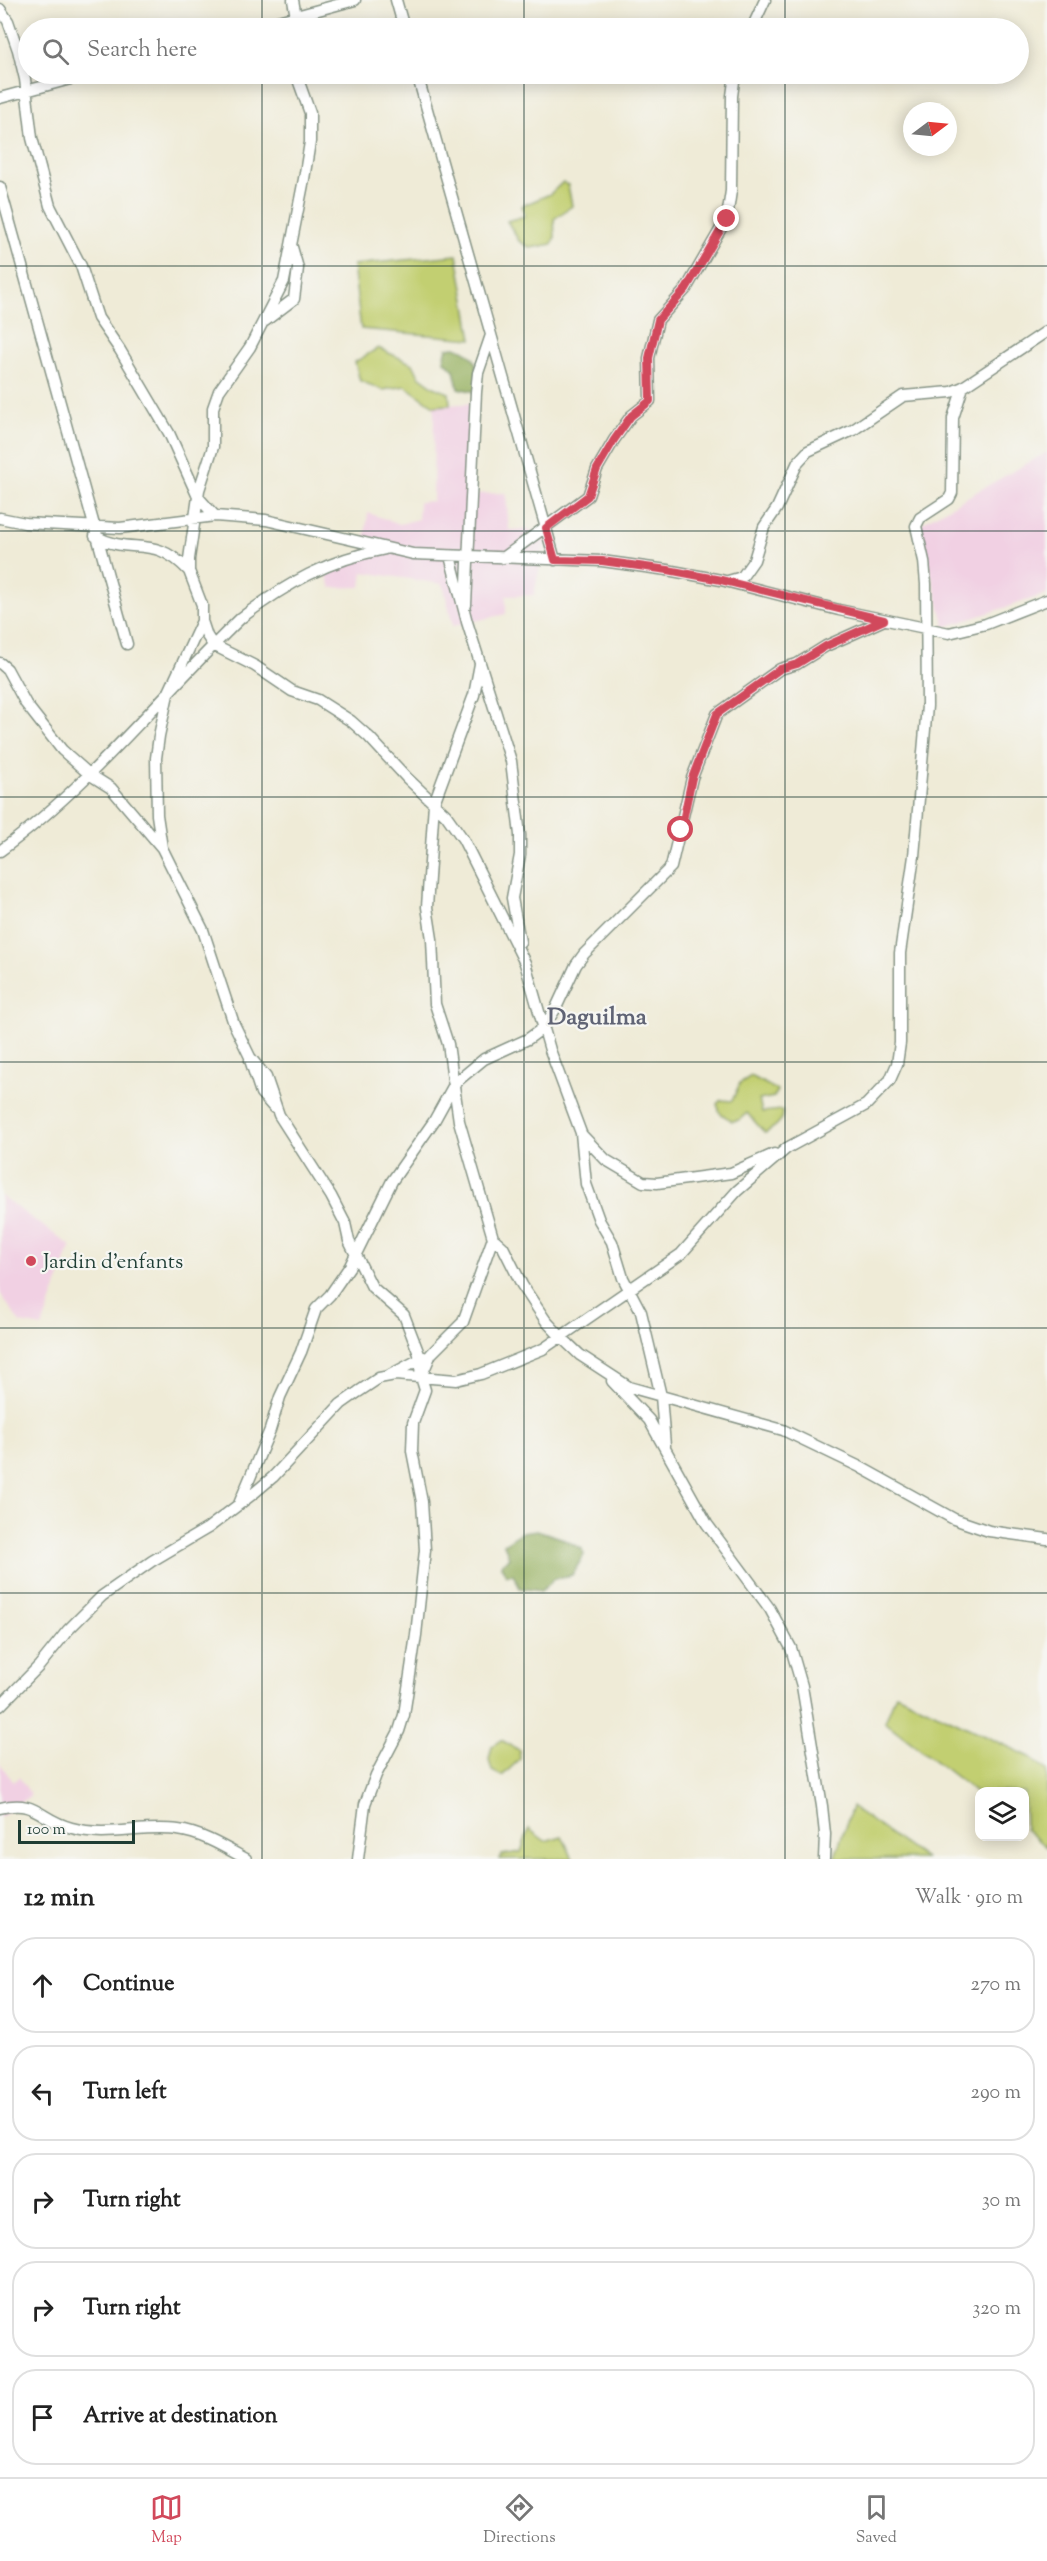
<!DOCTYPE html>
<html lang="en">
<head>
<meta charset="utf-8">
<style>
  :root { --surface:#fff; --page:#f2f2f2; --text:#222; --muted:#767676; --line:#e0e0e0; --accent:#d1495b }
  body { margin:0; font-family:"Sorts Mill Goudy",serif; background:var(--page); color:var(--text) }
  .controls { position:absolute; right:18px; bottom:18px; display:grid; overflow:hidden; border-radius:12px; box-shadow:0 3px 15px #0003 }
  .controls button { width:54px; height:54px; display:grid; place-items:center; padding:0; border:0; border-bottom:2px solid var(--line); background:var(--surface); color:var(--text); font:30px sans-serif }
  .compass { position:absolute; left:903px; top:102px; width:54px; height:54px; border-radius:50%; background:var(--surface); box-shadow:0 3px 15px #0003; rotate:74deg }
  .scale { position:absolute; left:18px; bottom:15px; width:117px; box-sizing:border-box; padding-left:6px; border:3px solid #1f3d34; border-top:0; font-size:16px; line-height:21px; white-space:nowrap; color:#1f3d34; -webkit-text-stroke:4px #f6f6f2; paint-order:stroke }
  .stop { position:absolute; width:18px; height:18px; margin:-14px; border:4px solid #d1495b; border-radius:50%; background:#fff }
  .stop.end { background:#d1495b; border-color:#fff; box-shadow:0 2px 6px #0008 }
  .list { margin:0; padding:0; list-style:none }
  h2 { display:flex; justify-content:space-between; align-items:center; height:78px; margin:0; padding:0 24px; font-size:26px }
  h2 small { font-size:20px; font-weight:400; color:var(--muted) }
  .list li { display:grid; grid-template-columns:39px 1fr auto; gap:18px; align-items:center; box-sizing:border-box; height:96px; margin:0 12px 12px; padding:0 12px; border:2px solid var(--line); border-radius:24px }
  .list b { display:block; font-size:22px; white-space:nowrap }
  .list em { font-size:20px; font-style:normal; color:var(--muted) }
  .icon { flex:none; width:33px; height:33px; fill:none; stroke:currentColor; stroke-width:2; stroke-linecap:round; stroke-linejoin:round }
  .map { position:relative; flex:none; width:1047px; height:1859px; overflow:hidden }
  .search { position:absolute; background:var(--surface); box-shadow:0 3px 15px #0003; left:18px; right:18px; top:18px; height:66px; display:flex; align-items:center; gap:15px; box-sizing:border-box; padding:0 21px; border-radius:33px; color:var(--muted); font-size:22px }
  .sheet { height:618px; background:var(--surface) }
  nav { display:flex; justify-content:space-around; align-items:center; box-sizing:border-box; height:84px; border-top:2px solid var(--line); background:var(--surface); font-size:16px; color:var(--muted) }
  nav a { display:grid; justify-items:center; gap:3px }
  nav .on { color:var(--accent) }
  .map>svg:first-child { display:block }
  .built { fill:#f1d0e3 }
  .green { fill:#c2cf71; stroke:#708652; stroke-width:1.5 }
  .forest { fill:#99b263; stroke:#5c784c; stroke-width:1.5 }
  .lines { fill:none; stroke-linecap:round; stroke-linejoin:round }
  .minor-casing { stroke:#879486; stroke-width:13 }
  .minor { stroke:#fff; stroke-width:10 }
  .route { stroke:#d1495b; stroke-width:8 }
  .grid { fill:none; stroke:#1f3d34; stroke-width:1.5; stroke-opacity:0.55 }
  .poi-dot { fill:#d1495b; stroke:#f6f6f2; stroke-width:2 }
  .labels { text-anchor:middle; stroke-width:4.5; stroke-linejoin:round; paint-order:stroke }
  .poi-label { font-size:21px; fill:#1f3d34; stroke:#f6f6f2; text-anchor:start }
  .quarter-label { font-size:24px; font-weight:bold; fill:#606475; stroke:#f6f6f2 }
</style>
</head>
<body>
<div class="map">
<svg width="1047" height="1859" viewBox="0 0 1047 1859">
  <rect width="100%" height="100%" fill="#f6f6f2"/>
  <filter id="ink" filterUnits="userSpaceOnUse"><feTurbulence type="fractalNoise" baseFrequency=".0167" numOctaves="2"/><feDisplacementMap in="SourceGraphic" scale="12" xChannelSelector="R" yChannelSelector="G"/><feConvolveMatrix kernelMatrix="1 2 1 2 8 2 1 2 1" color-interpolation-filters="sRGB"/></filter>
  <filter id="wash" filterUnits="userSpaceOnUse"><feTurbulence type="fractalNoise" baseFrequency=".008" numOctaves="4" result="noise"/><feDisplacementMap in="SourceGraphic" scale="24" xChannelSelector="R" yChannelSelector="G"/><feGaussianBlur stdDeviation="1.35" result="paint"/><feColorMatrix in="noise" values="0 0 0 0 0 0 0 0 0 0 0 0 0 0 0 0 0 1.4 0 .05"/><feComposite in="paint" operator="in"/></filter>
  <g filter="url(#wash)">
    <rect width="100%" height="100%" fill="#efebd7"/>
    <!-- built -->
    <path class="built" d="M 475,403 L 471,494 L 506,493 L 509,530 L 525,529 L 546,537 L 534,595 L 506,596 L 506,614 L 453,626 L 443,584 L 363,572 L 361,587 L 331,588 L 324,567 L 363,553 L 368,513 L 400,524 L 418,519 L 419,502 L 433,501 L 434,406 Z
      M 1047,452 L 1047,594 L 945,627 L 918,525 Z
      M 1,1196 L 71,1246 L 42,1327 L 20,1323 L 0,1293 Z
      M 0,1763 L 13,1782 L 19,1777 L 31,1795 L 0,1818 Z"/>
    <!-- green -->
    <path class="green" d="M 563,182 L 568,185 L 572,206 L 554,219 L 555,237 L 552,244 L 530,248 L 519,241 L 507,221 L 525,216 L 522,206 L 550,194 Z
      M 457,255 L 472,339 L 361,329 L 353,265 Z
      M 378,348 L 413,364 L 419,376 L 434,387 L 449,393 L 450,405 L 434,406 L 405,386 L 383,390 L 360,381 L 355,362 Z
      M 751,1076 L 777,1090 L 774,1097 L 759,1100 L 762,1112 L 782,1110 C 783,1123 775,1127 765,1133 L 747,1113 L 739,1120 L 732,1121 L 720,1113 L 717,1104 L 721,1100 L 732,1101 L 740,1083 Z
      M 896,1694 L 1030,1757 L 1047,1770 L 1047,1847 L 1025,1829 L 1024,1792 L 980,1792 L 979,1795 L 885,1722 Z
      M 501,1740 L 519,1750 L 520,1759 L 502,1776 L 492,1771 L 489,1760 L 492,1746 Z
      M 852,1807 L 856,1810 L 925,1859 L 834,1859 Z
      M 529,1829 L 545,1841 L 562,1836 L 573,1859 L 500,1859 L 502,1855 L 521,1852 Z"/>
    <!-- forest -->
    <path class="forest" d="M 455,347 C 481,355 478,369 476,392 L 458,388 L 454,370 L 444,360 L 447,348 Z
      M 537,1530 L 561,1538 L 582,1549 L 584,1555 L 572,1575 L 556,1578 L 541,1591 L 520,1588 L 513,1574 L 507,1575 L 501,1566 L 509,1557 L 504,1544 L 522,1532 Z"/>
  </g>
  <g filter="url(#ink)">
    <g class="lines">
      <defs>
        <path id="minor" d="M 293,0 L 298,28
          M 396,0 L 404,28
          M 0,9 L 8,21 L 18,50 L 25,79 L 32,138 L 50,206 L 81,266 L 98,318 L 120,350 L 169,433 L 198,497 L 215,516
          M 252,28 L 355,0
          M 752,28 L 765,0
          M 296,74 L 310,113 L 310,142 L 304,179 L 284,281 L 250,347 L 219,391 L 213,408 L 213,447 L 199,490 L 189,559 L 189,571 L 202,605 L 202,621 L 168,694 L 159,736 L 156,758 L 157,815 L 162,848 L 203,930 L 234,1024 L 250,1057 L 266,1077 L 279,1115 L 331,1196 L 345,1223 L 349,1241 L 372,1287 L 404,1315 L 419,1354 L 421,1377
          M 417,74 L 555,560
          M 0,98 L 89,74
          M 0,187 L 127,644
          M 265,321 L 294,299 L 298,268 L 292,247
          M 0,518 L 25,523 L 120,528 L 215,516 L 266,520 L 413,554 L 602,561 L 667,570 L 721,580 L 839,610 L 949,633 L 986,624 L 1047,600
          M 95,536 C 133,557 152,532 189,571
          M 450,556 L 467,622 L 511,761 L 520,835 L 520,855 L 512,898 L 520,942
          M 503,558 L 588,496 L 597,469 L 614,440 L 631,416 L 650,401 L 649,358 L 658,320 L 686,289 L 727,218 L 731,191 L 732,96 L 735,74
          M 728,581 L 742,577 L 754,560 L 764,527 L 777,508 L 798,462 L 808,451 L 853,430 L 903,396 L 951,392 L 963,387 L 1047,331
          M 466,605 L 476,392 L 478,373 L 491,335
          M 202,621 L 207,636 L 213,645 L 255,666 L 292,691 L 318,700 L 351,721 L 369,737 L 407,778 L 446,815 L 463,839 L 525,963 L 550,1050 L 581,1133 L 586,1184 L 599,1220 L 612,1242 L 623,1278 L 641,1312 L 661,1396 L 665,1446
          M 0,663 L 7,669 L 26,704 L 62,750 L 89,774 L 111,788 L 162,848
          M 0,851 C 91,785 161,695 241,618 C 286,584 329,559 385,549
          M 250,1060 L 261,1093 L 274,1108
          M 581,1134 L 606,1160 L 643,1182 L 657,1183 L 731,1173 L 774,1154
          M 493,1238 L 503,1247 L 522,1285 L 546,1321 L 560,1336 L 580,1355 L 629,1387 L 783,1430 L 860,1467 L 954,1519 L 989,1531 L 1047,1539
          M 390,1375 L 424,1357
          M 612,1381 L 649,1420 L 707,1524 L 770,1609 L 791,1648 L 802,1686 L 822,1806 L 825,1834 L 824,1859
          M 239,1504 L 270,1430 L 280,1397 L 301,1352 L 316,1309 L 330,1295 L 350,1266 L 392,1181 L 434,1121 L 455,1083 L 484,1059 L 528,1039 L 543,1028 L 556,1008 L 576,965 L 584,954 L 671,867 L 692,778 L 717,714 L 780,669 L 797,664 L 826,646 L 884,620
          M 0,1706 L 39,1666 L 68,1630 L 102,1596 L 152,1561 L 208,1528 L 254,1493 L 273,1477 L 341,1404 L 358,1392 L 379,1378 L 395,1375 L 456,1380 L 481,1374 L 543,1349 L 681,1254 L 737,1191 L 787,1148 L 866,1105 L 890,1080 L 897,1064 L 900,1043 L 900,953 L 914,856 L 927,706 L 926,584 L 924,561 L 916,526 L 920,518 L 949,499 L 952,493 L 953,418 L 963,387
          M 0,1808 C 38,1799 39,1820 72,1828 C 107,1838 143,1825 178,1830 C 202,1833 226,1848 246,1859
          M 358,1859 L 365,1804 L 376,1775 L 399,1731 L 404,1715 L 416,1635 L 425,1550 L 422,1502 L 412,1451 L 413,1423 L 425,1390 L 421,1377 L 431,1354 L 463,1322 L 493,1238 L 459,1121 L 448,1044 L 435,1004 L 432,939 L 427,907 L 434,803 L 474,695 L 480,664"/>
      </defs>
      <!-- minor casing -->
      <use href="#minor" class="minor-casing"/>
      <!-- minor -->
      <use href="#minor" class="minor"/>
    </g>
  </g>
  <g class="lines" filter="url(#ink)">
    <!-- route -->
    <path class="route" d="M 681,830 L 692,778 L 717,714 L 780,669 L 797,664 L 826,646 L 884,620 L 721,580 L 668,570 L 602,561 L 555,560 L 546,528 L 588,496 L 597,469 L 614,440 L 631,416 L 650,401 L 649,358 L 658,320 L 686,289 L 727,219"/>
  </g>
  <!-- grid -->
  <path class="grid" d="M 262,0 L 262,28M 524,0 L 524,28M 785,0 L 785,28M 262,74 L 262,1859M 524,74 L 524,1859M 785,74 L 785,1859M 0,266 L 1047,266M 0,531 L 1047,531M 0,797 L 1047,797M 0,1062 L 1047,1062M 0,1328 L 1047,1328M 0,1593 L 1047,1593"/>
  <!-- markers -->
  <circle class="poi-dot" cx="31" cy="1261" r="6"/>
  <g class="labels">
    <!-- poi labels -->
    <g class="poi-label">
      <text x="43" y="1268">Jardin d'enfants</text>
    </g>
    <!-- quarter labels -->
    <g class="quarter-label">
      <text x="597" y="1024">Daguilma</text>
    </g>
  </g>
</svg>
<div class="controls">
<button><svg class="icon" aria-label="layers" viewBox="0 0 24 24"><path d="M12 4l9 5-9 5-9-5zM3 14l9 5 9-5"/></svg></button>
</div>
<svg class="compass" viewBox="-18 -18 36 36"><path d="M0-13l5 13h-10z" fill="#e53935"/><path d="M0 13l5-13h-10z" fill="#767676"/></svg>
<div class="scale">100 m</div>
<div class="stop" style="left:681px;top:830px"></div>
<div class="stop end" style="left:727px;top:219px"></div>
<div class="search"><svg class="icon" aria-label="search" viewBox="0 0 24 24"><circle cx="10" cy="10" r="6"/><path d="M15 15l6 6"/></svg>Search here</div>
</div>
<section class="sheet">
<h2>12 min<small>Walk · 910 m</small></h2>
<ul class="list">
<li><svg class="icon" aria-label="ahead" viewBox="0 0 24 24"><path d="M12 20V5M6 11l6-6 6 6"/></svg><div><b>Continue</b></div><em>270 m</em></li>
<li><svg class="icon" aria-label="left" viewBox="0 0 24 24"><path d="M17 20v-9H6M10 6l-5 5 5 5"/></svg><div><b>Turn left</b></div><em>290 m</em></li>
<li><svg class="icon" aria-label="right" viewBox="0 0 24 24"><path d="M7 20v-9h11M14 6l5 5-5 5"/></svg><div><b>Turn right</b></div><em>30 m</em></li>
<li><svg class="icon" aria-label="right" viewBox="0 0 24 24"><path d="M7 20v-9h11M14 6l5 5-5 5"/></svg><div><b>Turn right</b></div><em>320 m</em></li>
<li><svg class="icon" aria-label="arrive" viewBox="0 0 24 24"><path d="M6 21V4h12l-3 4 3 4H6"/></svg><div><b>Arrive at destination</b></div></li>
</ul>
</section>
<nav>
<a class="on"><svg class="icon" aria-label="map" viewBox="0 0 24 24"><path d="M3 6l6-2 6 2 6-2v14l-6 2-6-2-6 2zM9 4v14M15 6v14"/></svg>Map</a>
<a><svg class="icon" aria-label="directions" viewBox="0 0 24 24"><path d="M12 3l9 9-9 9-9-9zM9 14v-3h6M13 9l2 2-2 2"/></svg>Directions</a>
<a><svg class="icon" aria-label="saved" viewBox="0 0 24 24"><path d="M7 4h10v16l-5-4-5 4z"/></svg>Saved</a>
</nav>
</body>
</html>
